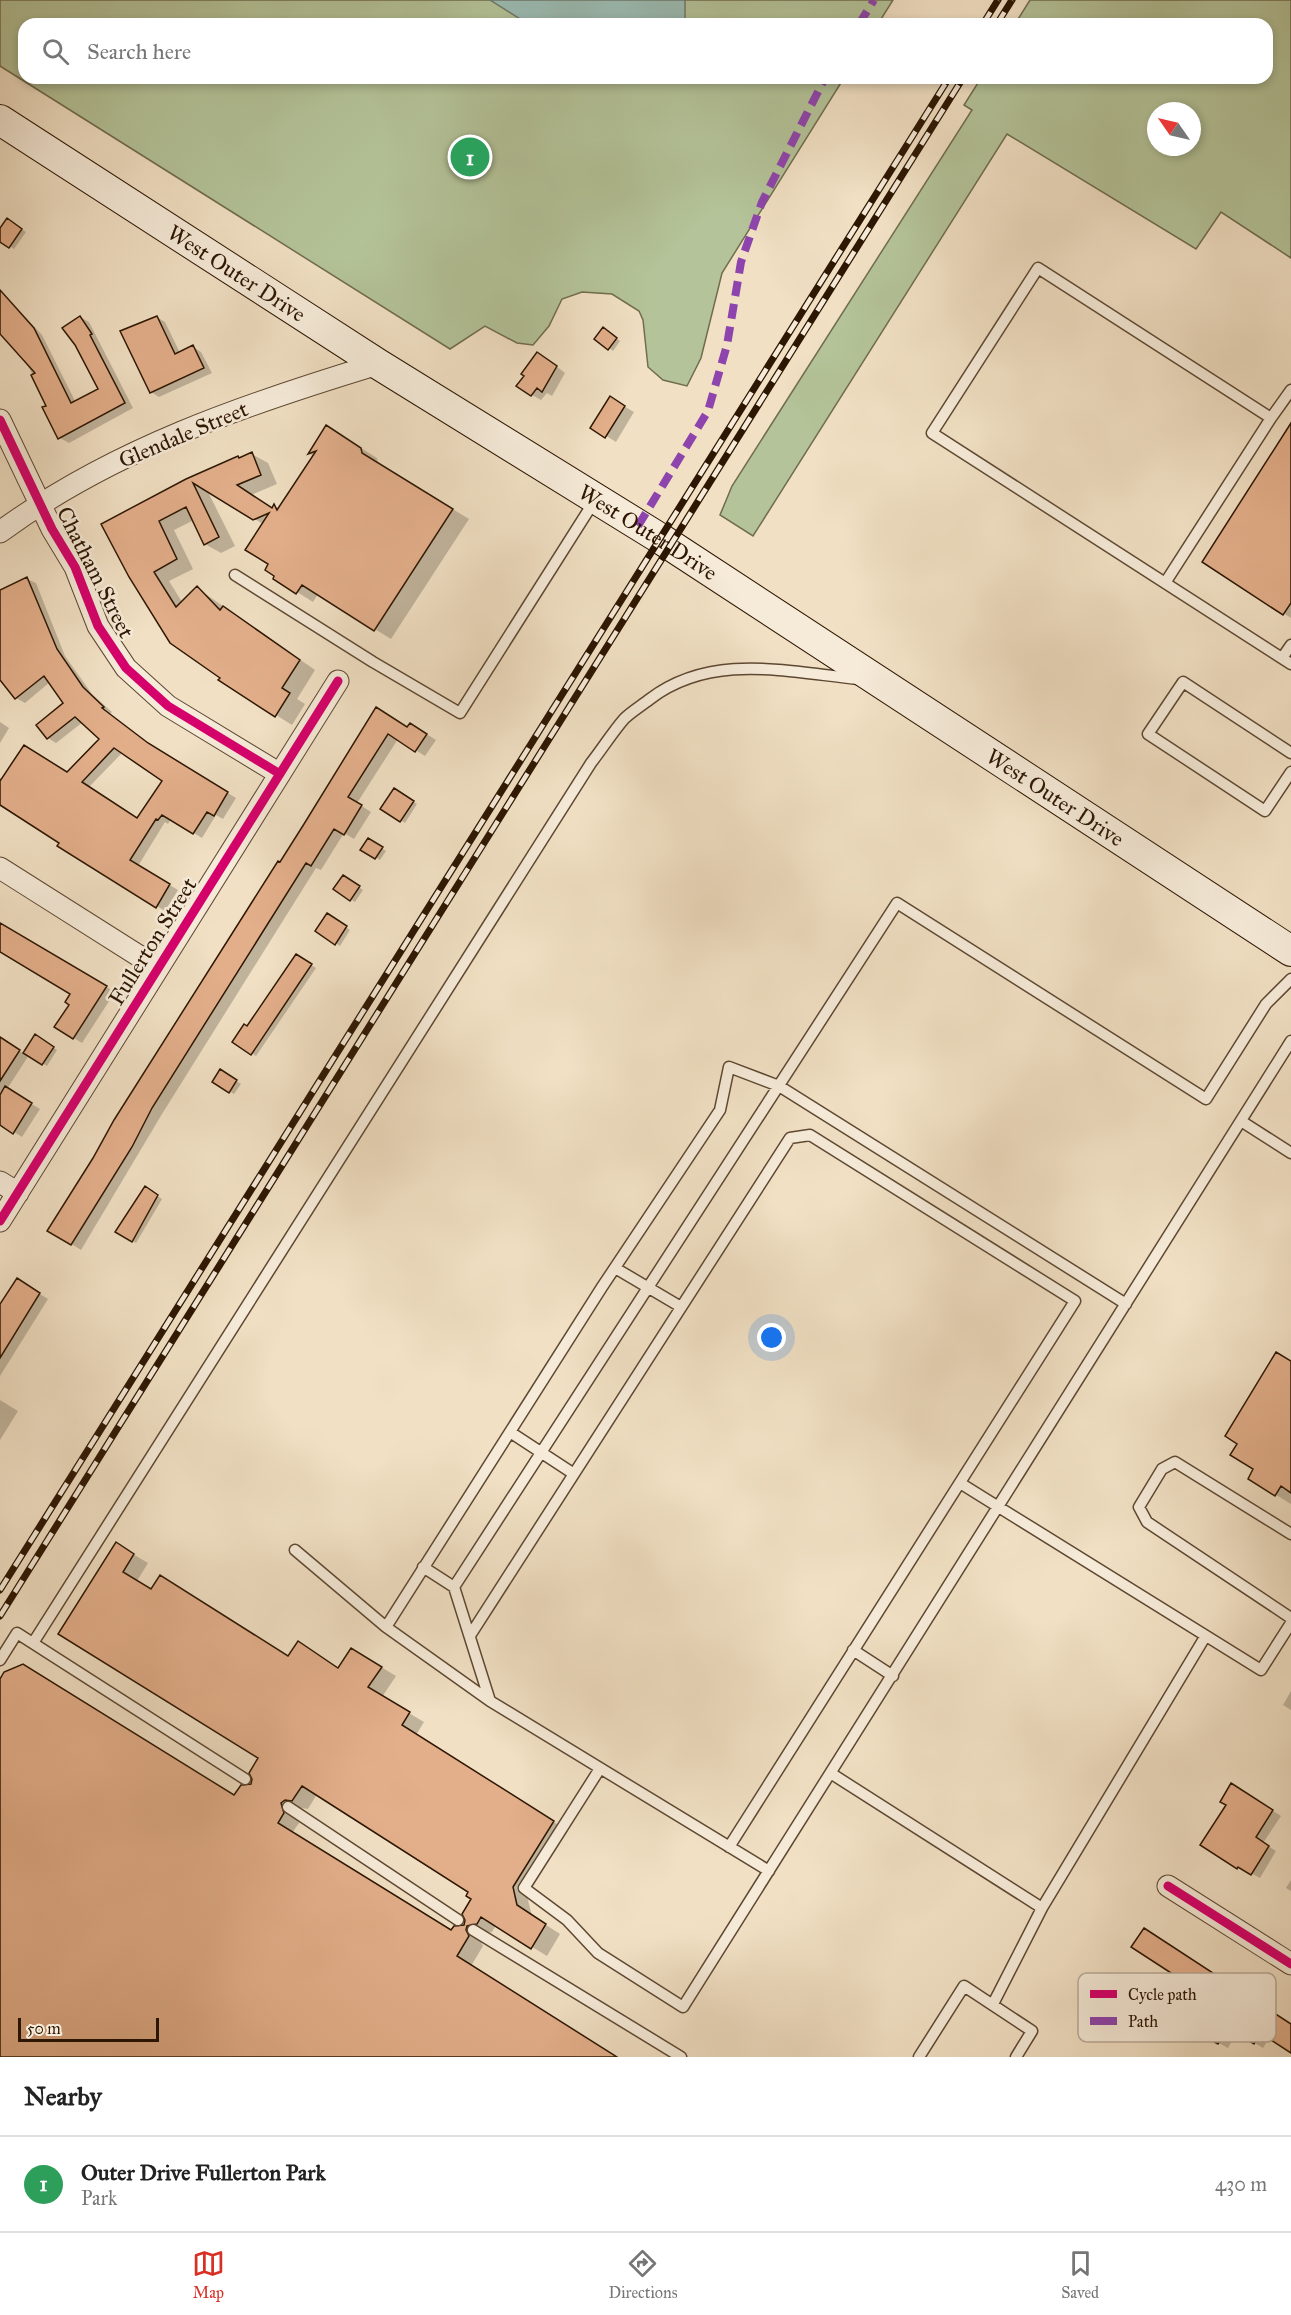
<!DOCTYPE html>
<html lang="en">
<head>
<meta charset="utf-8">
<style>
  :root { --surface:#fff; --page:#f2f2f2; --text:#222; --muted:#767676; --line:#e0e0e0; --accent:#d93025 }
  body { margin:0; font-family:"IM FELL Great Primer",serif; background:var(--page); color:var(--text) }
  .compass { position:absolute; left:1147px; top:102px; width:54px; height:54px; border-radius:50%; background:var(--surface); box-shadow:0 3px 9px #0003; rotate:304deg }
  .scale { position:absolute; left:18px; bottom:15px; width:141px; box-sizing:border-box; padding-left:6px; border:3px solid #2d1602; border-top:0; font-size:16px; line-height:21px; white-space:nowrap; color:#2d1602; -webkit-text-stroke:4px #f6ebd9; paint-order:stroke }
  .you { position:absolute; left:772px; top:1338px; width:21px; height:21px; margin:-15px; border:4px solid #fff; border-radius:50%; background:#1a73e8; box-shadow:0 0 0 9px #1a73e833 }
  .badge { display:grid; place-items:center; width:39px; height:39px; border-radius:50%; background:var(--accent); color:#fff; font-size:20px; font-weight:700 }
  .pin { position:absolute; translate:-50% -50%; border:3px solid #fff; box-shadow:0 2px 6px #0006 }
  .list { margin:0; padding:0; list-style:none }
  h2 { display:flex; justify-content:space-between; align-items:center; height:78px; margin:0; padding:0 24px; font-size:26px }
  h2 small { font-size:20px; font-weight:400; color:var(--muted) }
  .list li { display:grid; grid-template-columns:39px 1fr auto; gap:18px; align-items:center; box-sizing:border-box; height:96px; padding:0 24px; border-top:2px solid var(--line) }
  .list b { display:block; font-size:22px; white-space:nowrap }
  .list p { margin:0; font-size:20px; white-space:nowrap; color:var(--muted) }
  .list em { font-size:20px; font-style:normal; color:var(--muted) }
  .icon { flex:none; width:33px; height:33px; fill:none; stroke:currentColor; stroke-width:2; stroke-linecap:round; stroke-linejoin:round }
  .map { position:relative; flex:none; width:1291px; height:2057px; overflow:hidden }
  .search { position:absolute; background:var(--surface); box-shadow:0 3px 9px #0003; left:18px; right:18px; top:18px; height:66px; display:flex; align-items:center; gap:15px; box-sizing:border-box; padding:0 21px; border-radius:18px; color:var(--muted); font-size:22px }
  .sheet { height:174px; background:var(--surface) }
  nav { display:flex; justify-content:space-around; align-items:center; box-sizing:border-box; height:84px; border-top:2px solid var(--line); background:var(--surface); font-size:16px; color:var(--muted) }
  nav a { display:grid; justify-items:center; gap:3px }
  nav .on { color:var(--accent) }
  .map>svg:first-child { display:block }
  .green { fill:#b4c399; stroke:#706c4e; stroke-width:1.5; fill-rule:evenodd }
  .water { fill:#9bbdb5; stroke:#6f7a6d; stroke-width:1.5 }
  .shadow { fill:#0003; fill-rule:evenodd }
  .building { fill:#e3af8b; stroke:#2d1602; stroke-width:1.5; fill-rule:evenodd }
  .lines { fill:none; stroke-linecap:round; stroke-linejoin:round }
  .lane-casing { stroke:#5e4832; stroke-width:13 }
  .street-casing { stroke:#5e4832; stroke-width:23 }
  .secondary-casing { stroke:#2d1602; stroke-width:32 }
  .lane { stroke:#f6ebd9; stroke-width:10 }
  .street { stroke:#f6ebd9; stroke-width:21 }
  .secondary { stroke:#f6ebd9; stroke-width:30 }
  .rail-casing { stroke:#2d1602; stroke-width:7 }
  .rail { stroke:#f6ebd9; stroke-width:4.5; stroke-dasharray:14; stroke-linecap:butt }
  .quiet { stroke:#8e44ad; stroke-width:8; stroke-dasharray:15 8; stroke-linecap:butt }
  .cycleway-casing { stroke:#f6ebd9; stroke-width:13 }
  .cycleway { stroke:#d6006c; stroke-width:9 }
  .labels { text-anchor:middle; stroke-width:5; stroke-linejoin:round; paint-order:stroke }
  .street-label { font-size:22px; fill:#2d1602; stroke:#f6ebd9 }
  .key { fill:#f6ebd9; stroke:#baab98; stroke-width:1.5 }
  .key-label { font-size:16px; fill:#2d1602 }
</style>
</head>
<body>
<div class="map">
<svg width="1291" height="2057" viewBox="0 0 1291 2057">
  <rect width="100%" height="100%" fill="#f1e0c4"/>
  <filter id="stains"><feTurbulence type="fractalNoise" baseFrequency=".00333" numOctaves="4"/><feColorMatrix values="0 0 0 0 .2 0 0 0 0 .09 0 0 0 0 .02 0 0 0 .5 -.17"/></filter>
  <radialGradient id="worn" r=".72"><stop offset=".6" stop-color="#630" stop-opacity="0"/><stop offset="1" stop-color="#630" stop-opacity=".3"/></radialGradient>
  <!-- green -->
  <path class="green" d="M 0,0 L 893,0 L 878,24 L 24,24 L 24,78 L 844,78 L 722,273 L 701,358 L 687,386 L 663,380 L 648,367 L 643,320 L 639,311 L 612,294 L 582,292 L 562,299 L 549,326 L 533,345 L 517,343 L 485,326 L 450,349 L 0,66 Z
    M 1030,0 L 1291,0 L 1291,258 L 1221,212 L 1196,249 L 1007,134 L 753,536 L 720,515 L 732,486 L 972,110 L 964,105 L 981,78 L 1267,78 L 1267,24 L 1015,24 ZM 1156,111 L 1192,111 L 1192,147 L 1156,147 Z"/>
  <!-- water -->
  <path class="water" d="M 490,0 L 685,0 L 685,24 L 528,24 Z"/>
  <!-- shadow -->
  <path class="shadow" d="M 12,223 L 26,232 L 14,249 L 0,240 L 0,231 Z
    M 0,291 L 42,335 L 76,403 L 100,390 L 80,317 L 89,322 L 133,408 L 69,443 L 60,438 L 44,408 L 48,406 L 25,360 L 0,326 Z
    M 157,317 L 165,322 L 180,353 L 193,347 L 201,352 L 212,373 L 159,397 L 151,392 Z
    M 607,332 L 620,341 L 613,351 L 609,348 Z
    M 547,359 L 565,373 L 552,396 L 547,393 L 541,400 L 532,395 Z
    M 610,398 L 634,412 L 616,442 L 592,427 Z
    M 1291,426 L 1291,618 L 1204,562 Z
    M 327,427 L 377,458 L 378,464 L 469,519 L 391,639 L 318,594 L 313,602 L 275,578 L 263,524 L 207,490 L 235,546 L 221,553 L 205,544 L 194,520 L 174,530 L 193,569 L 169,581 L 182,602 L 197,588 L 315,670 L 297,699 L 305,704 L 292,725 L 220,680 L 222,677 L 103,525 L 238,457 L 241,459 L 252,454 L 268,463 L 277,484 L 251,495 L 273,509 L 275,506 L 279,509 L 314,456 L 310,454 Z
    M 27,579 L 36,583 L 65,656 L 92,694 L 112,712 L 110,714 L 157,750 L 236,798 L 223,819 L 216,815 L 202,838 L 171,819 L 168,824 L 165,822 L 138,866 L 178,890 L 165,911 L 59,846 L 62,843 L 0,803 L 0,778 L 68,774 L 101,739 L 83,722 L 56,743 L 48,738 L 66,703 L 50,682 L 25,703 L 16,698 L 0,671 L 0,591 ZM 122,753 L 164,781 L 138,820 L 89,787 Z
    M 376,709 L 408,729 L 420,730 L 436,740 L 425,756 L 398,739 L 357,803 L 371,812 L 354,839 L 344,833 L 321,870 L 316,868 L 162,1114 L 81,1250 L 49,1230 Z
    M 0,722 L 9,728 L 0,743 Z
    M 395,790 L 417,804 L 405,823 L 382,808 Z
    M 369,840 L 386,851 L 380,860 L 362,849 Z
    M 343,877 L 363,890 L 355,902 L 335,889 Z
    M 328,915 L 350,930 L 340,946 L 317,931 Z
    M 0,924 L 115,992 L 82,1043 L 56,1027 L 71,1004 L 73,993 L 0,950 Z
    M 297,956 L 316,968 L 256,1056 L 234,1041 L 247,1027 Z
    M 35,1036 L 57,1050 L 47,1066 L 29,1055 L 7,1089 L 40,1109 L 22,1137 L 0,1123 L 0,1038 L 24,1054 Z
    M 221,1071 L 241,1084 L 234,1094 L 214,1082 Z
    M 145,1188 L 162,1199 L 136,1243 L 117,1232 Z
    M 17,1280 L 48,1299 L 0,1376 L 0,1307 Z
    M 1291,1362 L 1291,1504 L 1250,1479 Z
    M 0,1400 L 18,1411 L 0,1440 Z
    M 116,1544 L 148,1563 L 137,1581 L 289,1658 L 339,1669 L 366,1658 L 396,1676 L 382,1697 L 424,1722 L 416,1735 L 568,1831 L 527,1896 L 532,1916 L 560,1934 L 547,1956 L 496,1925 L 492,1932 L 482,1934 L 480,1940 L 483,1946 L 471,1966 L 616,2057 L 0,2057 L 0,1682 L 235,1797 L 252,1785 L 260,1758 L 60,1634 ZM 317,1794 L 470,1891 L 473,1899 L 465,1926 L 452,1932 L 292,1833 L 299,1823 L 296,1812 L 301,1808 L 308,1809 Z
    M 1291,1691 L 1291,1710 L 1283,1705 Z
    M 1232,1785 L 1281,1816 L 1263,1843 L 1276,1851 L 1260,1878 L 1247,1871 L 1246,1873 L 1202,1845 L 1228,1805 Z
    M 1291,1880 L 1291,1891 L 1286,1888 Z
    M 1153,1935 L 1283,2018 L 1291,2026 L 1291,2051 L 1270,2037 L 1263,2048 L 1237,2032 L 1228,2048 L 1166,2014 L 1187,1981 Z"/>
  <!-- building -->
  <path class="building" d="M 7,218 L 22,229 L 9,248 L 0,242 L 0,228 Z
    M 0,290 L 34,328 L 71,403 L 98,389 L 75,345 L 62,328 L 80,316 L 92,334 L 90,335 L 125,403 L 58,439 L 42,407 L 46,406 L 31,375 L 35,373 L 0,334 Z
    M 157,316 L 175,354 L 193,345 L 204,368 L 150,393 L 120,331 Z
    M 603,327 L 617,338 L 608,350 L 594,339 Z
    M 537,352 L 557,366 L 542,392 L 537,388 L 531,396 L 516,386 L 524,376 L 521,374 Z
    M 610,396 L 625,406 L 605,438 L 590,428 Z
    M 1291,423 L 1291,603 L 1283,615 L 1202,562 Z
    M 326,425 L 361,448 L 362,453 L 453,509 L 374,631 L 302,585 L 296,594 L 273,579 L 274,576 L 265,570 L 268,564 L 245,550 L 269,513 L 253,520 L 193,483 L 219,537 L 204,545 L 186,507 L 159,521 L 177,559 L 154,572 L 176,607 L 197,586 L 220,610 L 223,606 L 300,660 L 282,688 L 290,693 L 275,717 L 218,680 L 220,678 L 170,643 L 129,577 L 101,524 L 186,479 L 238,456 L 239,458 L 252,452 L 261,475 L 237,485 L 272,508 L 274,504 L 277,510 L 316,451 L 308,454 Z
    M 27,577 L 57,649 L 83,687 L 104,707 L 102,708 L 148,743 L 228,792 L 214,816 L 207,812 L 193,834 L 162,815 L 158,820 L 156,819 L 130,860 L 170,884 L 156,908 L 57,846 L 59,843 L 0,805 L 0,781 L 24,745 L 67,772 L 99,739 L 75,717 L 47,739 L 36,725 L 63,703 L 44,676 L 15,699 L 0,680 L 0,590 ZM 114,748 L 162,781 L 137,818 L 82,782 Z
    M 376,707 L 407,727 L 410,723 L 427,734 L 415,752 L 388,734 L 348,797 L 362,805 L 344,835 L 334,829 L 311,866 L 306,863 L 152,1108 L 132,1147 L 71,1245 L 47,1231 L 93,1158 L 114,1120 L 278,861 L 280,862 L 304,824 Z
    M 394,788 L 414,801 L 400,822 L 380,809 Z
    M 368,838 L 383,847 L 375,859 L 360,850 Z
    M 343,875 L 360,886 L 350,901 L 333,889 Z
    M 327,913 L 347,926 L 335,945 L 315,931 Z
    M 0,923 L 107,986 L 73,1039 L 54,1027 L 69,1005 L 65,1002 L 70,994 L 0,952 Z
    M 296,954 L 312,964 L 251,1055 L 232,1042 L 244,1024 L 247,1026 Z
    M 35,1034 L 54,1047 L 42,1065 L 23,1053 Z
    M 0,1037 L 20,1050 L 0,1081 Z
    M 220,1069 L 237,1080 L 229,1093 L 212,1082 Z
    M 5,1086 L 32,1103 L 13,1134 L 0,1125 L 0,1095 Z
    M 145,1186 L 158,1195 L 132,1242 L 115,1232 Z
    M 17,1278 L 40,1293 L 0,1358 L 0,1304 Z
    M 1276,1352 L 1291,1361 L 1291,1493 L 1281,1486 L 1275,1496 L 1248,1479 L 1253,1469 L 1230,1455 L 1237,1444 L 1225,1436 Z
    M 116,1542 L 134,1554 L 123,1572 L 151,1589 L 160,1575 L 288,1656 L 298,1641 L 338,1668 L 351,1648 L 382,1667 L 368,1687 L 410,1712 L 402,1725 L 554,1821 L 513,1887 L 517,1905 L 546,1924 L 531,1949 L 481,1917 L 477,1924 L 467,1926 L 466,1930 L 469,1936 L 457,1956 L 617,2057 L 0,2057 L 0,1679 L 4,1672 L 23,1664 L 234,1795 L 241,1785 L 251,1784 L 252,1779 L 249,1773 L 258,1758 L 58,1634 ZM 302,1786 L 468,1892 L 466,1896 L 471,1899 L 462,1914 L 465,1920 L 464,1925 L 454,1926 L 451,1930 L 278,1823 L 284,1813 L 281,1803 L 285,1800 L 292,1801 Z
    M 1231,1783 L 1273,1810 L 1256,1837 L 1269,1846 L 1251,1875 L 1238,1867 L 1237,1869 L 1200,1845 L 1226,1805 L 1220,1802 Z
    M 1144,1928 L 1291,2024 L 1291,2053 L 1260,2033 L 1254,2044 L 1228,2028 L 1218,2044 L 1163,2014 L 1185,1982 L 1131,1947 Z"/>
  <g class="lines">
    <defs>
      <path id="lane" d="M 1271,418 L 1291,390
        M 235,575 L 373,662 L 460,713 L 595,500
        M 1165,583 L 1271,418 L 1038,268 L 932,433 L 1291,664
        M 1282,658 L 1291,645
        M 1291,753 L 1183,682 L 1148,734 L 1265,811 L 1291,772
        M 1241,1121 L 1291,1153
        M 615,1268 L 681,1307
        M 510,1432 L 574,1474
        M 960,1483 L 1261,1670 L 1291,1623
        M 1291,1534 L 1175,1462 L 1162,1469 L 1139,1507 L 1147,1522 L 1291,1618
        M 295,1550 L 386,1627 L 490,1701
        M 423,1567 L 454,1587
        M 386,1627 L 602,1287 L 720,1110 L 729,1067 L 779,1086 L 1126,1304
        M 471,1634 L 790,1138 L 810,1135 L 1075,1301 L 729,1847
        M 33,1643 L 591,763 C 602,749 612,733 624,719 C 631,712 641,706 650,699 C 712,652 787,672 859,679
        M 853,1650 L 893,1676
        M 0,1660 L 17,1633 L 245,1779
        M 599,1770 L 524,1888 L 567,1920 L 598,1953 L 683,2007 L 1291,1041
        M 832,1774 L 1042,1908 L 1205,1637
        M 288,1807 L 458,1920
        M 769,1871 L 490,1701 L 454,1587 L 897,903 L 1206,1099 L 1266,1004 L 1291,979
        M 473,1930 L 681,2057
        M 993,2004 L 1042,1908
        M 919,2057 L 964,1986 L 1032,2031 L 1016,2057"/>
      <path id="street" d="M 0,420 L 52,529 L 75,567 L 98,626 L 126,668 L 168,706 L 280,774
        M 0,532 C 113,449 246,404 378,364
        M 0,868 L 158,968
        M 0,1182 L 18,1193
        M 0,1221 L 338,681
        M 1168,1886 L 1291,1964"/>
      <g id="secondary">
        <path id="s1" d="M 0,120 L 378,364 L 661,539 L 1291,951"/>
      </g>
    </defs>
    <!-- lane casing -->
    <use href="#lane" class="lane-casing"/>
    <!-- street casing -->
    <use href="#street" class="street-casing"/>
    <!-- secondary casing -->
    <use href="#secondary" class="secondary-casing"/>
    <!-- lane -->
    <use href="#lane" class="lane"/>
    <!-- street -->
    <use href="#street" class="street"/>
    <!-- secondary -->
    <use href="#secondary" class="secondary"/>
    <defs>
      <path id="rail" d="M 983,24 L 998,0
        M 997,24 L 1012,0
        M 0,1590 L 949,78
        M 0,1616 L 963,78"/>
    </defs>
    <!-- rail casing -->
    <use href="#rail" class="rail-casing"/>
    <!-- rail -->
    <use href="#rail" class="rail"/>
    <!-- quiet -->
    <path class="quiet" d="M 859,24 L 874,0
      M 638,526 L 708,411 L 727,345 L 741,262 L 762,202 L 825,78"/>
    <defs>
      <path id="cycleway" d="M 0,420 L 52,529 L 75,567 L 98,626 L 126,668 L 168,706 L 280,774
        M 0,1221 L 338,681
        M 1168,1886 L 1291,1964"/>
    </defs>
    <!-- cycleway casing -->
    <use href="#cycleway" class="cycleway-casing"/>
    <!-- cycleway -->
    <use href="#cycleway" class="cycleway"/>
  </g>
  <g class="labels">
    <!-- street labels -->
    <g class="street-label">
      <text dy="8" stroke="none"><textPath href="#s1" startOffset="282">West Outer Drive</textPath></text>
      <text transform="translate(183 434) rotate(-23)" y="8">Glendale Street</text>
      <text dy="8" stroke="none"><textPath href="#s1" startOffset="768">West Outer Drive</textPath></text>
      <text transform="translate(96 572) rotate(63)" y="8">Chatham Street</text>
      <text dy="8" stroke="none"><textPath href="#s1" startOffset="1254">West Outer Drive</textPath></text>
      <text transform="translate(152 941) rotate(-58)" y="8">Fullerton Street</text>
    </g>
  </g>
  <!-- legend -->
  <rect x="1078" y="1973" width="198" height="69" rx="9" class="key"/>
  <rect x="1090" y="1990" width="27" height="8" fill="#d6006c"/>
  <rect x="1090" y="2017" width="27" height="8" fill="#8e44ad"/>
  <g class="key-label">
    <text x="1128" y="2000">Cycle path</text>
    <text x="1128" y="2027">Path</text>
  </g>
  <rect width="100%" height="100%" filter="url(#stains)"/>
  <rect width="100%" height="100%" fill="url(#worn)"/>
</svg>
<svg class="compass" viewBox="-18 -18 36 36"><path d="M0-13l5 13h-10z" fill="#e53935"/><path d="M0 13l5-13h-10z" fill="#767676"/></svg>
<div class="scale">50 m</div>
<div class="you"></div>
<div class="pin badge" style="left:470px;top:157px;background:#2e9e5b">1</div>
<div class="search"><svg class="icon" aria-label="search" viewBox="0 0 24 24"><circle cx="10" cy="10" r="6"/><path d="M15 15l6 6"/></svg>Search here</div>
</div>
<section class="sheet">
<h2>Nearby<small></small></h2>
<ul class="list">
<li><span class="badge" style="background:#2e9e5b">1</span><div><b>Outer Drive Fullerton Park</b><p>Park</p></div><em>430 m</em></li>
</ul>
</section>
<nav>
<a class="on"><svg class="icon" aria-label="map" viewBox="0 0 24 24"><path d="M3 6l6-2 6 2 6-2v14l-6 2-6-2-6 2zM9 4v14M15 6v14"/></svg>Map</a>
<a><svg class="icon" aria-label="directions" viewBox="0 0 24 24"><path d="M12 3l9 9-9 9-9-9zM9 14v-3h6M13 9l2 2-2 2"/></svg>Directions</a>
<a><svg class="icon" aria-label="saved" viewBox="0 0 24 24"><path d="M7 4h10v16l-5-4-5 4z"/></svg>Saved</a>
</nav>
</body>
</html>
